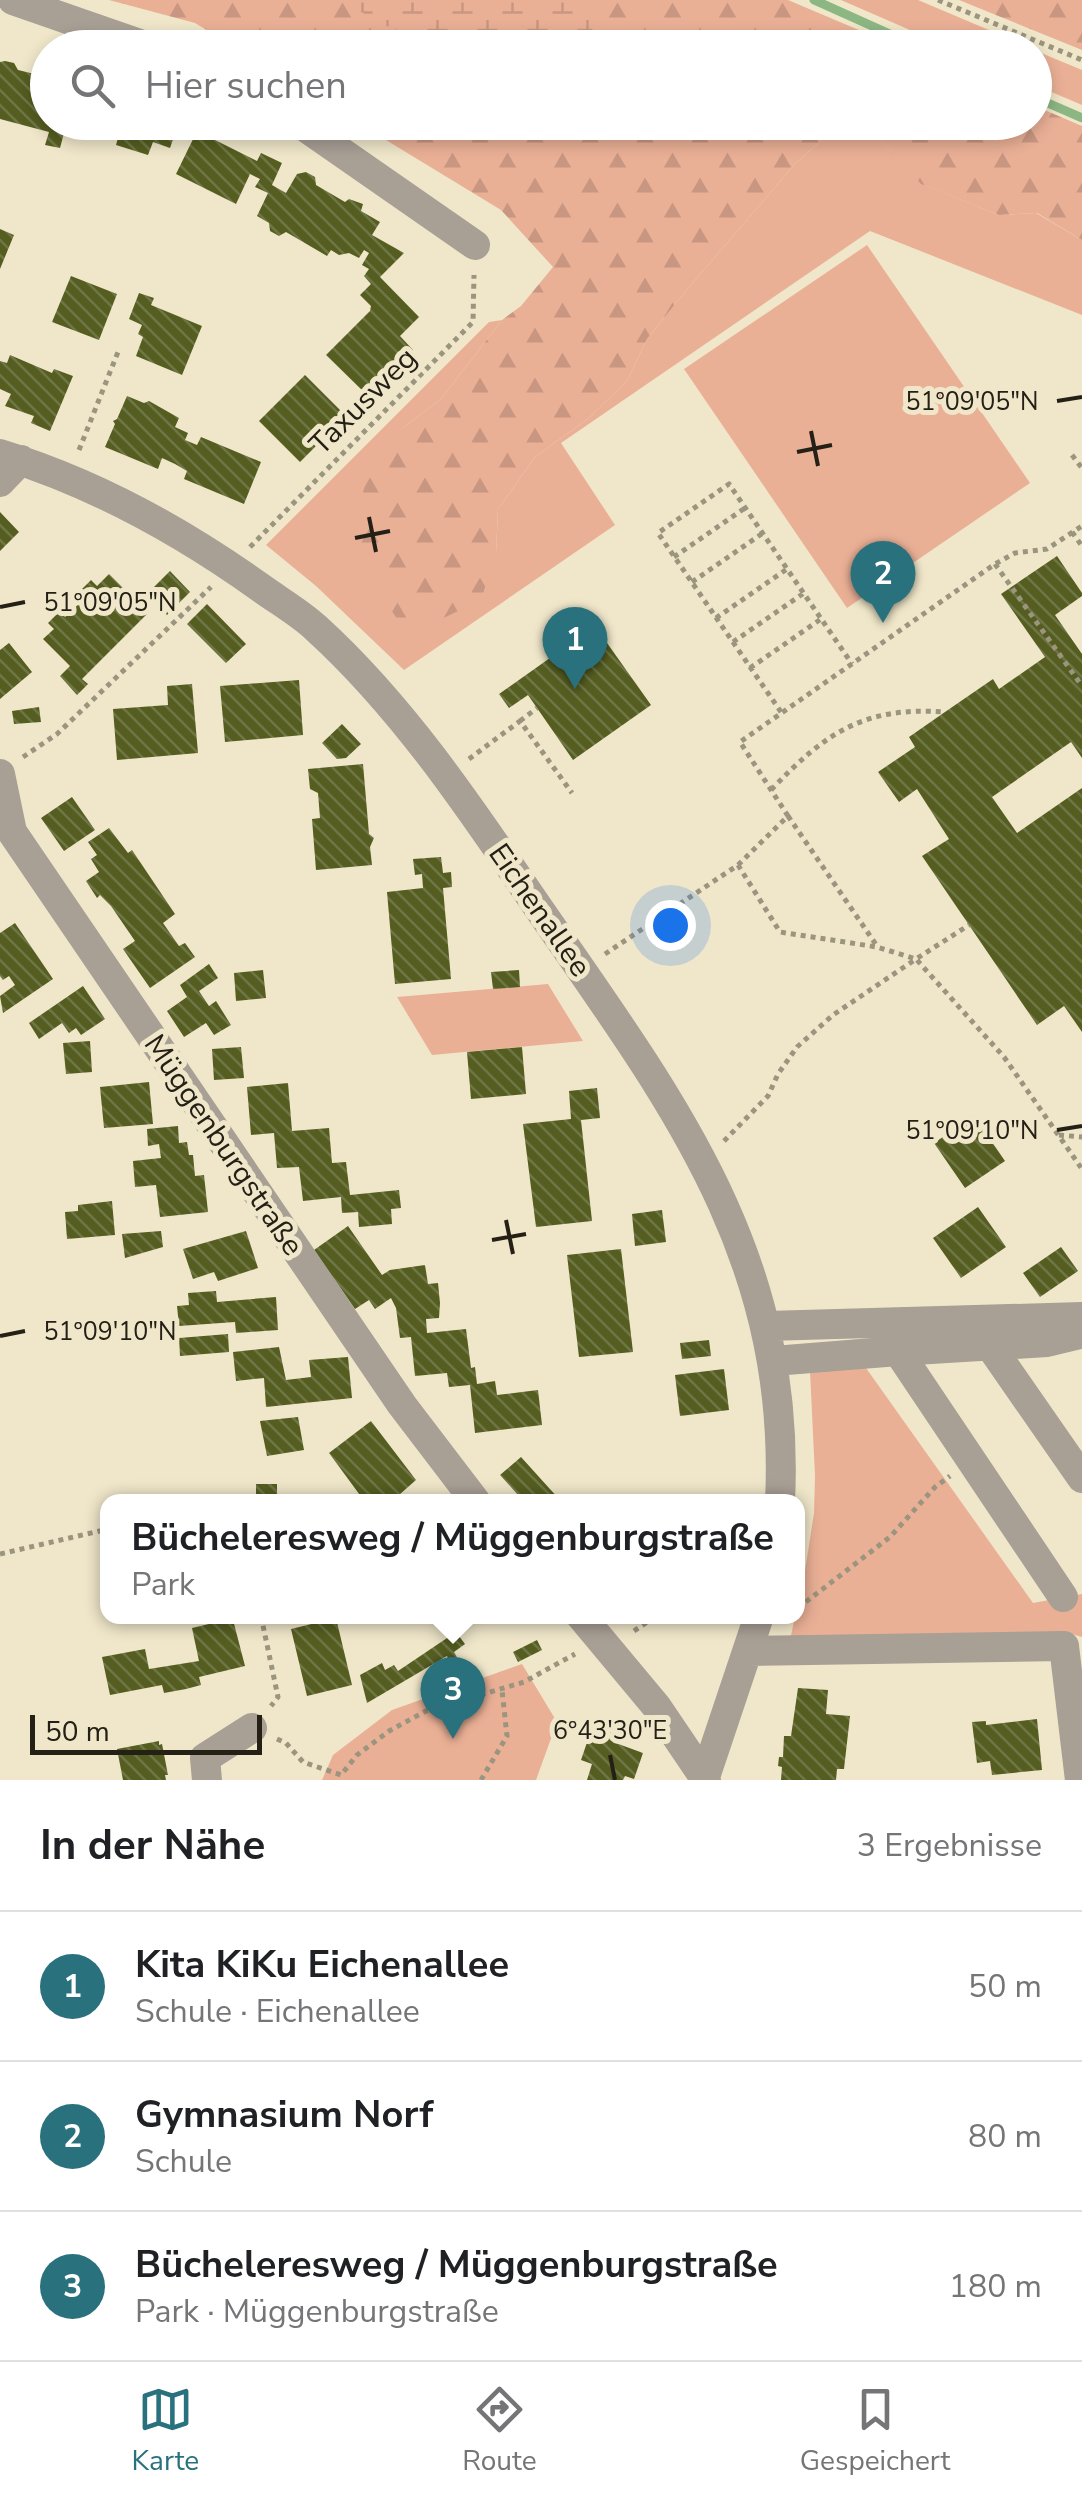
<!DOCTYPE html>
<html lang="de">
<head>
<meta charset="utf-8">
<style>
  :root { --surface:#fff; --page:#f6f6f6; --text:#202124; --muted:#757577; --line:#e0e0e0; --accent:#2a717e }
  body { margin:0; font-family:"Nunito Sans",sans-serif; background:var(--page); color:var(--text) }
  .scale { position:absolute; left:30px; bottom:25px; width:232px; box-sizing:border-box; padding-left:10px; border:5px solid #242016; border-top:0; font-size:28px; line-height:35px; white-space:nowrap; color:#242016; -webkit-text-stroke:8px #f0e7ca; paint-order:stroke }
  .you { position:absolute; left:670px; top:925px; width:35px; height:35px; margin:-25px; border:8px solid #fff; border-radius:50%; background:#1a73e8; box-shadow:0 0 0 15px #1a73e833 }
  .badge { display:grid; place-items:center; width:65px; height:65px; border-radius:50%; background:var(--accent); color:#fff; font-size:32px; font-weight:700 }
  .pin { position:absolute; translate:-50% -82px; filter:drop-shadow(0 2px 5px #0008) }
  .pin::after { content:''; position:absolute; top:52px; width:35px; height:30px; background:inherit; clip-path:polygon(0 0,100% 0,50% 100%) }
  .popup { position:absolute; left:100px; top:1494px; width:705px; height:130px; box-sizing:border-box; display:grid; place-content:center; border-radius:20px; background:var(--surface); filter:drop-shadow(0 2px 8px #0005); font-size:32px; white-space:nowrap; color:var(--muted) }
  .popup b { font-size:38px; color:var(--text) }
  .popup::after { content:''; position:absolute; left:50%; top:100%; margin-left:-20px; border:20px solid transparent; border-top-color:var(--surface) }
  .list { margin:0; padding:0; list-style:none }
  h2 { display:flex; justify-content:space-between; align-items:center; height:130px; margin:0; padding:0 40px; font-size:42px }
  h2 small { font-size:32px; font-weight:400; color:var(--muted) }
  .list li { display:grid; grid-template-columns:65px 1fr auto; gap:30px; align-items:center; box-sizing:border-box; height:150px; padding:0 40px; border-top:2px solid var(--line) }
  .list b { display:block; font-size:38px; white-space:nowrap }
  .list p { margin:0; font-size:32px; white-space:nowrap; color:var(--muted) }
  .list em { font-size:32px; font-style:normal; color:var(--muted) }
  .icon { flex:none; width:55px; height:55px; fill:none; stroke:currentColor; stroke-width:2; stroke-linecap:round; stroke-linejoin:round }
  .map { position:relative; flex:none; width:1082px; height:1780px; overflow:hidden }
  .search { position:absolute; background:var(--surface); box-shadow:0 5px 15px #0003; left:30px; right:30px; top:30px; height:110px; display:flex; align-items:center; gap:25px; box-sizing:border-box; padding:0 35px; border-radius:55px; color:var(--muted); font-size:38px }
  .sheet { height:580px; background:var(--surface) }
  nav { display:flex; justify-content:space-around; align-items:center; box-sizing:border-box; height:140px; border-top:2px solid var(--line); background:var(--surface); font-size:28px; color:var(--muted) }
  nav a { display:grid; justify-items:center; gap:5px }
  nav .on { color:var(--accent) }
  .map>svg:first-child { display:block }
  .green { fill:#eab096 }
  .forest { fill:url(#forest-firs) }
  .wetland { fill:url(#wetland-marsh) }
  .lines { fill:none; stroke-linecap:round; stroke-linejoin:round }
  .stream { stroke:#8cb783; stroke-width:9 }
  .building { fill:url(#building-back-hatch) }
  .path { stroke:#9b947f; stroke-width:5; stroke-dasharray:5 5; stroke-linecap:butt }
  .minor { stroke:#a89f95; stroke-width:30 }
  .ticks { fill:none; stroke:#242016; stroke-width:4 }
  .labels { text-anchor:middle; stroke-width:10; stroke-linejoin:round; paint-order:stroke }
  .street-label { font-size:30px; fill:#242016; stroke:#f0e7ca }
  .ticks-label { font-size:25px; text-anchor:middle; fill:#242016; stroke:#f0e7ca; stroke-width:10; stroke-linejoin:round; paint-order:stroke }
</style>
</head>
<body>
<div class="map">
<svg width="1082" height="1780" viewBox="0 0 1082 1780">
  <defs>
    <pattern id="forest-firs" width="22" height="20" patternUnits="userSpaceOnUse" patternTransform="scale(2.5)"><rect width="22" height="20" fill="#eab096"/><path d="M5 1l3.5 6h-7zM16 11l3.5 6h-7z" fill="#c99781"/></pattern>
    <pattern id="wetland-marsh" width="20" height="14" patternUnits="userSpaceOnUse" patternTransform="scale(2.5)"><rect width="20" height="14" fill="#eab096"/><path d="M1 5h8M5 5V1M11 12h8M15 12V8" fill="none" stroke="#c99781"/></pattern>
    <pattern id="building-back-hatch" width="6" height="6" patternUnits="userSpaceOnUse" patternTransform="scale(2.5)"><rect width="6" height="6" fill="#555e20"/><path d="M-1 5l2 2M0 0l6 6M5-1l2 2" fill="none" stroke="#6f7646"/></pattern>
  </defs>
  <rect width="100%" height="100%" fill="#f0e7ca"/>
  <!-- green -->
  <path class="green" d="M 841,0 L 918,0 L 1029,47 L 949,47 Z
    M 1034,50 L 1082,70 L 1082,105 L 1035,85 Z
    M 873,132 L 922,184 L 999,215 L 1036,213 L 1082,240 L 1082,315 L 870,231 L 561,443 L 615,525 L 404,670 L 316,586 L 266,545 L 489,322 L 502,320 L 441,399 L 404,427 L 496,553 L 498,509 L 535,457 L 589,418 L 627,381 L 647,339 L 690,286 L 795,164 L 828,134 Z
    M 867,245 L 1030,483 L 847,608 L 684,369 Z
    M 548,984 L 583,1041 L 432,1055 L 397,997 Z
    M 866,1368 L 1033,1603 L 1082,1594 L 1082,1637 L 1068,1633 L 790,1640 L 795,1617 L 798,1616 L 814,1513 L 815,1476 L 810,1371 Z
    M 522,1664 L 557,1722 L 536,1780 L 322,1780 L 333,1755 L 392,1710 Z"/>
  <!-- forest -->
  <path class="forest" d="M 109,0 L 788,0 L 899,47 L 235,47 L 195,23 Z
    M 959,0 L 1082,0 L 1082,50 Z
    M 1035,106 L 1082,126 L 1082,240 L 1037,213 L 999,215 L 921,184 L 873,132 L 828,134 L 795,164 L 690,286 L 647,339 L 627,381 L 589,418 L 535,457 L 498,509 L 496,553 L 481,600 L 425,627 L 397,619 L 374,584 L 353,537 L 365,484 L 404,427 L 441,399 L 502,320 L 521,306 L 553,267 L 501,210 L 358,123 L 1034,122 Z"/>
  <!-- wetland -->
  <path class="wetland" d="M 342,0 L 571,0 L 587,9 L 597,47 L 448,47 L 381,24 Z"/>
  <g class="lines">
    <!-- stream -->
    <path class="stream" d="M 814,0 L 921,48
      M 1034,97 L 1082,118"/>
  </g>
  <!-- building -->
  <path class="building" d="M 5,61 L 14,63 L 18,70 L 43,76 L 43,73 L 48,74 L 48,122 L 67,122 L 60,148 L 45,145 L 49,132 L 0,119 L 0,62 Z
    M 85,122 L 179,122 L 170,148 L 153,142 L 148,155 L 116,145 L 119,134 L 109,131 L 107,135 L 98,137 L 92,125 Z
    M 197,131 L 257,161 L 261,153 L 282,163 L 272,185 L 286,193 L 297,174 L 306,172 L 315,177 L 316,185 L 345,202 L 349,199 L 363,204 L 361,211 L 380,222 L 372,235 L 404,253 L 380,277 L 419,317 L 400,336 L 413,350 L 367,395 L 326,355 L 370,311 L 371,306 L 360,295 L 371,284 L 364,276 L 369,269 L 362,265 L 369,253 L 364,250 L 359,258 L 349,253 L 339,255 L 331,250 L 327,256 L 286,232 L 279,236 L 270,231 L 269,223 L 257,216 L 268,193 L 255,187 L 260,179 L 250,174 L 236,204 L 176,174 Z
    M 0,229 L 14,235 L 0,269 Z
    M 71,276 L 117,294 L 99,340 L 52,322 Z
    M 139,293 L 154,298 L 151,305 L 202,326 L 182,375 L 136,356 L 143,337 L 138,334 L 142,325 L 129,319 Z
    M 10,355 L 52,373 L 54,369 L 73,376 L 50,431 L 31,423 L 34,416 L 5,406 L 11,394 L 0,389 L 0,361 L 7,363 Z
    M 305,375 L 346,416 L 300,462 L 259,421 Z
    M 127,396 L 144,403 L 149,401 L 179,418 L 175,427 L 188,433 L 185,440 L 197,445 L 201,437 L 261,462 L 244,504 L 184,479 L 187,471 L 175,464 L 162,458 L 158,469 L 105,447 L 115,424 L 113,421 L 117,419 Z
    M 0,512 L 19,532 L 0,551 Z
    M 1057,556 L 1082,593 L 1082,596 L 1055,615 L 1082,654 L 1082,758 L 1071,742 L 992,797 L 1017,833 L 1082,788 L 1082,1032 L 1064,1006 L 1037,1025 L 922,856 L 949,839 L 917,789 L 899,802 L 878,772 L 915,747 L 909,737 L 945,712 L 993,679 L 999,689 L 1045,657 L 1001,594 Z
    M 170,571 L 190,592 L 167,615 L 156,604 L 160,601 L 150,591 Z
    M 109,574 L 148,613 L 82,679 L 88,684 L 77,695 L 60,676 L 70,666 L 43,639 L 54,629 L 48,623 L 60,611 L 65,617 L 85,598 L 79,592 L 91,580 L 97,586 Z
    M 207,604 L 246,644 L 226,663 L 187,624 Z
    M 595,626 L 651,705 L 573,760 L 528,695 L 509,708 L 499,694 Z
    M 9,643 L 32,672 L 0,699 L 0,650 Z
    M 299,680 L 303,735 L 225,742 L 220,686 Z
    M 192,684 L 198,753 L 117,760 L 113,709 L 168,705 L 167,686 Z
    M 39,707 L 41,722 L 14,724 L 12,711 Z
    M 342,724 L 361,744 L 346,758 L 337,759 L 322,743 Z
    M 363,764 L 369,834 L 374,838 L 370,847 L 372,865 L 316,870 L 312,819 L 320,818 L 318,793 L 310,789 L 308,769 Z
    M 72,797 L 95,830 L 64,851 L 41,818 Z
    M 109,828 L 128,853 L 132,850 L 175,914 L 163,923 L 179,946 L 185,943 L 195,957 L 150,988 L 123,949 L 135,941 L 111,906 L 100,895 L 97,898 L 86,881 L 99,872 L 91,859 L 97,855 L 88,842 Z
    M 441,857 L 443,873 L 451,872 L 452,887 L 443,888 L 451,979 L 395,984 L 387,892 L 423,888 L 422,874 L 415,875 L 413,859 Z
    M 15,923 L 53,979 L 3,1013 L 0,996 L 15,985 L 9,976 L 3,980 L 0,976 L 0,933 Z
    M 209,964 L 218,978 L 199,991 L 209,1006 L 216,1001 L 231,1025 L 214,1035 L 206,1023 L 184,1037 L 167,1011 L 187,997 L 180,985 Z
    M 263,970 L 266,998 L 236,1001 L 234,973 Z
    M 519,970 L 520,987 L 493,989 L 491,972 Z
    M 83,986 L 105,1019 L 81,1035 L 76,1028 L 69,1033 L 62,1023 L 39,1039 L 29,1023 Z
    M 90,1041 L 92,1072 L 66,1074 L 63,1043 Z
    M 241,1047 L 244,1078 L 214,1080 L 212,1049 Z
    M 522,1047 L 526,1094 L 471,1099 L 467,1052 Z
    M 149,1082 L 153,1124 L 104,1128 L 100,1087 Z
    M 288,1083 L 292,1131 L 329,1128 L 332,1163 L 346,1162 L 350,1195 L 399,1190 L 401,1208 L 391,1209 L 392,1224 L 359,1227 L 358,1212 L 342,1213 L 341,1197 L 303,1201 L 299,1167 L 277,1168 L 274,1133 L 251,1135 L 247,1087 Z
    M 597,1088 L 600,1118 L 581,1120 L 592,1221 L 536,1227 L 523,1124 L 571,1119 L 569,1091 Z
    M 974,1116 L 1005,1161 L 965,1188 L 934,1143 Z
    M 178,1126 L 179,1143 L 187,1142 L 189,1155 L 193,1155 L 195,1176 L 204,1175 L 208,1212 L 160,1217 L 156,1185 L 135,1187 L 133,1161 L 161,1158 L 159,1144 L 148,1146 L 147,1129 Z
    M 112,1201 L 115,1235 L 67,1239 L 65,1212 L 78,1211 L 78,1205 Z
    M 978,1207 L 1006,1247 L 961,1278 L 933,1238 Z
    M 662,1210 L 666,1242 L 635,1246 L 632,1214 Z
    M 348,1226 L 382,1275 L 390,1270 L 425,1265 L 428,1284 L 438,1283 L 440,1303 L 439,1318 L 426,1319 L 427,1333 L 466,1329 L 471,1368 L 475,1367 L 477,1384 L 495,1381 L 497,1395 L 538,1390 L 542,1425 L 475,1433 L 470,1385 L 449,1387 L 447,1373 L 415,1376 L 411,1337 L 400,1338 L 396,1308 L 391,1298 L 375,1309 L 369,1300 L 355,1309 L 314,1250 Z
    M 161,1231 L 163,1247 L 125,1258 L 122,1234 Z
    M 246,1231 L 258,1268 L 218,1281 L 214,1272 L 193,1279 L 183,1249 Z
    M 1061,1247 L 1078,1271 L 1040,1297 L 1023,1273 Z
    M 621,1249 L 633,1352 L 579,1357 L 567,1255 Z
    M 216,1291 L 217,1302 L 276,1297 L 278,1330 L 236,1333 L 235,1322 L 179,1326 L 177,1306 L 189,1305 L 188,1293 Z
    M 228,1334 L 229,1352 L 180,1356 L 179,1338 Z
    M 709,1340 L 711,1356 L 682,1359 L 680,1343 Z
    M 279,1347 L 286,1380 L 311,1377 L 309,1360 L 348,1357 L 352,1398 L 266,1407 L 264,1378 L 236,1381 L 233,1352 Z
    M 724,1369 L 729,1410 L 680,1416 L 675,1375 Z
    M 298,1417 L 304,1450 L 267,1456 L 260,1421 Z
    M 371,1421 L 416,1480 L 391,1502 L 365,1502 L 329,1453 Z
    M 521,1457 L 549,1488 L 562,1502 L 524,1502 L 519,1496 L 500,1475 Z
    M 256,1484 L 277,1484 L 277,1494 L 256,1494 Z
    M 716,1495 L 716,1502 L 680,1502 L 680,1499 Z
    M 207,1616 L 232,1616 L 245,1666 L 199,1677 L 201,1685 L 186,1689 L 164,1693 L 162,1685 L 110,1695 L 102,1657 L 145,1649 L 149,1669 L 199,1661 L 192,1628 L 209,1624 Z
    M 336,1618 L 352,1685 L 307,1696 L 291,1629 Z
    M 456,1632 L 465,1644 L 454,1652 L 468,1677 L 458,1683 L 447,1656 L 367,1703 L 360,1675 L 382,1663 L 385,1670 L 394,1665 L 398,1671 Z
    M 537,1640 L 542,1650 L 518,1662 L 513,1652 Z
    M 798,1688 L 828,1690 L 826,1714 L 850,1716 L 844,1769 L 837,1769 L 836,1780 L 781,1780 L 782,1767 L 778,1766 L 779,1757 L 783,1757 L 784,1736 L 791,1736 Z
    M 1037,1719 L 1042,1770 L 992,1775 L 990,1761 L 977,1763 L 972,1722 L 986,1721 L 986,1725 Z
    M 594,1722 L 618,1730 L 613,1742 L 643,1753 L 634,1779 L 625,1776 L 623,1780 L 587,1780 L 592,1764 L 581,1760 Z
    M 159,1741 L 159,1745 L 162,1744 L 168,1775 L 165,1775 L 166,1780 L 123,1780 L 117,1749 Z"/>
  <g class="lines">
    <!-- path -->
    <path class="path" d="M 938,0 L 1082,60
      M 79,450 L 118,352
      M 1072,455 L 1082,468
      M 1072,532 L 1082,546
      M 250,547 L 473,322 L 474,275
      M 674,557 L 745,508
      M 995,564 L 1082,686
      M 692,582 L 763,533
      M 716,618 L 787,569
      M 733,642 L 804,593
      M 750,668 L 821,619
      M 781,712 L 658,533 L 729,484 L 852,664
      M 520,721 L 537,708
      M 23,757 L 57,734 L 211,587
      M 469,759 L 520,721 L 572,793
      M 771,790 C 825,733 864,706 945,712
      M 788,816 L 877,946
      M 738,865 L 780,932 L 877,947 L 916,959 L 969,925
      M 605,954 L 738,865 L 788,816 L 740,742 L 995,564 L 1015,553 L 1047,549 L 1082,526
      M 1059,1135 L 1082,1137
      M 724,1141 L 768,1096 L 778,1074 L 797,1047 L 833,1015 L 916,959 L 1004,1057 L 1082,1169
      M 0,1554 L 108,1529
      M 798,1608 L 890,1537 L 935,1487 L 950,1476
      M 261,1616 L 278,1697 L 271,1706
      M 634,1631 L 656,1616
      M 277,1739 L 286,1743 L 303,1762 L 341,1775 L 357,1755 L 389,1731 L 426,1711 L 524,1682 L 575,1654
      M 481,1780 L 507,1736 L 502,1690"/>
    <!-- minor -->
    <path class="minor" d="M 13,0 L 151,48
      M 298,122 L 475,245
      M 0,454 C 95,483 180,530 261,588 C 279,601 300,613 316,628 C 403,707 471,809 537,906 C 670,1099 792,1253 780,1502
      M 0,482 L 21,460
      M 0,774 L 12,832 L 402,1405 L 476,1502
      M 767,1326 L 1082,1317
      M 991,1347 L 1082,1478
      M 898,1351 L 1047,1342 L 1076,1335
      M 774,1361 L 898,1351 L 1063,1597
      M 581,1616 L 656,1706 L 706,1780
      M 749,1651 L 1064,1646 L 1080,1780
      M 207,1780 L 205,1758 L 252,1728
      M 704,1780 L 759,1616"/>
  </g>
  <!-- ticks -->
  <path class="ticks" d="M 1057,401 L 1082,397M 811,431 L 818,466M 797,452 L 832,445M 369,517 L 376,552M 355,538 L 390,531M 0,607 L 25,602M 1057,1130 L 1082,1126M 506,1220 L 513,1254M 492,1240 L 526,1234M 0,1336 L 25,1331M 610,1755 L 615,1780"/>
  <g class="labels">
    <!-- street labels -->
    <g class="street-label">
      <text transform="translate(363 401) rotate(-45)" y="10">Taxusweg</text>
      <text transform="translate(540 910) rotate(55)" y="10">Eichenallee</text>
      <text transform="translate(224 1145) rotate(56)" y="10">Müggenburgstraße</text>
    </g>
  </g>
  <g class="ticks-label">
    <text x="972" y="410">51°09'05"N</text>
    <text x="110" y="611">51°09'05"N</text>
    <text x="972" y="1139">51°09'10"N</text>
    <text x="110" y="1340">51°09'10"N</text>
    <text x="610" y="1739">6°43'30"E</text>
  </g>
</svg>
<div class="scale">50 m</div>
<div class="you"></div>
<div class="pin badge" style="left:575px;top:689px">1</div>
<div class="pin badge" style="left:883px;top:623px">2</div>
<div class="pin badge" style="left:453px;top:1739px">3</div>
<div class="popup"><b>Bücheleresweg / Müggenburgstraße</b>Park</div>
<div class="search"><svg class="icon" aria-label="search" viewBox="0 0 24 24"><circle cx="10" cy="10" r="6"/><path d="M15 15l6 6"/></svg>Hier suchen</div>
</div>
<section class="sheet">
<h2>In der Nähe<small>3 Ergebnisse</small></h2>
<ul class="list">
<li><span class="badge">1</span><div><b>Kita KiKu Eichenallee</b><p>Schule · Eichenallee</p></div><em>50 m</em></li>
<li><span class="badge">2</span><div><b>Gymnasium Norf</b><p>Schule</p></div><em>80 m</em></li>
<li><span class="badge">3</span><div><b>Bücheleresweg / Müggenburgstraße</b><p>Park · Müggenburgstraße</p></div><em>180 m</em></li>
</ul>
</section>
<nav>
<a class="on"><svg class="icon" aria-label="map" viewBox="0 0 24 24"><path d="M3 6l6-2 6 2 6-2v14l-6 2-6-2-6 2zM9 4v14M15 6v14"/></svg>Karte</a>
<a><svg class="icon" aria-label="directions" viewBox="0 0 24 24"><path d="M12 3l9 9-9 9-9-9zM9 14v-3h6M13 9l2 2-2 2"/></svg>Route</a>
<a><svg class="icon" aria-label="saved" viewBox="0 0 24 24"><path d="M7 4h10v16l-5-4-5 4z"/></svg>Gespeichert</a>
</nav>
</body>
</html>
